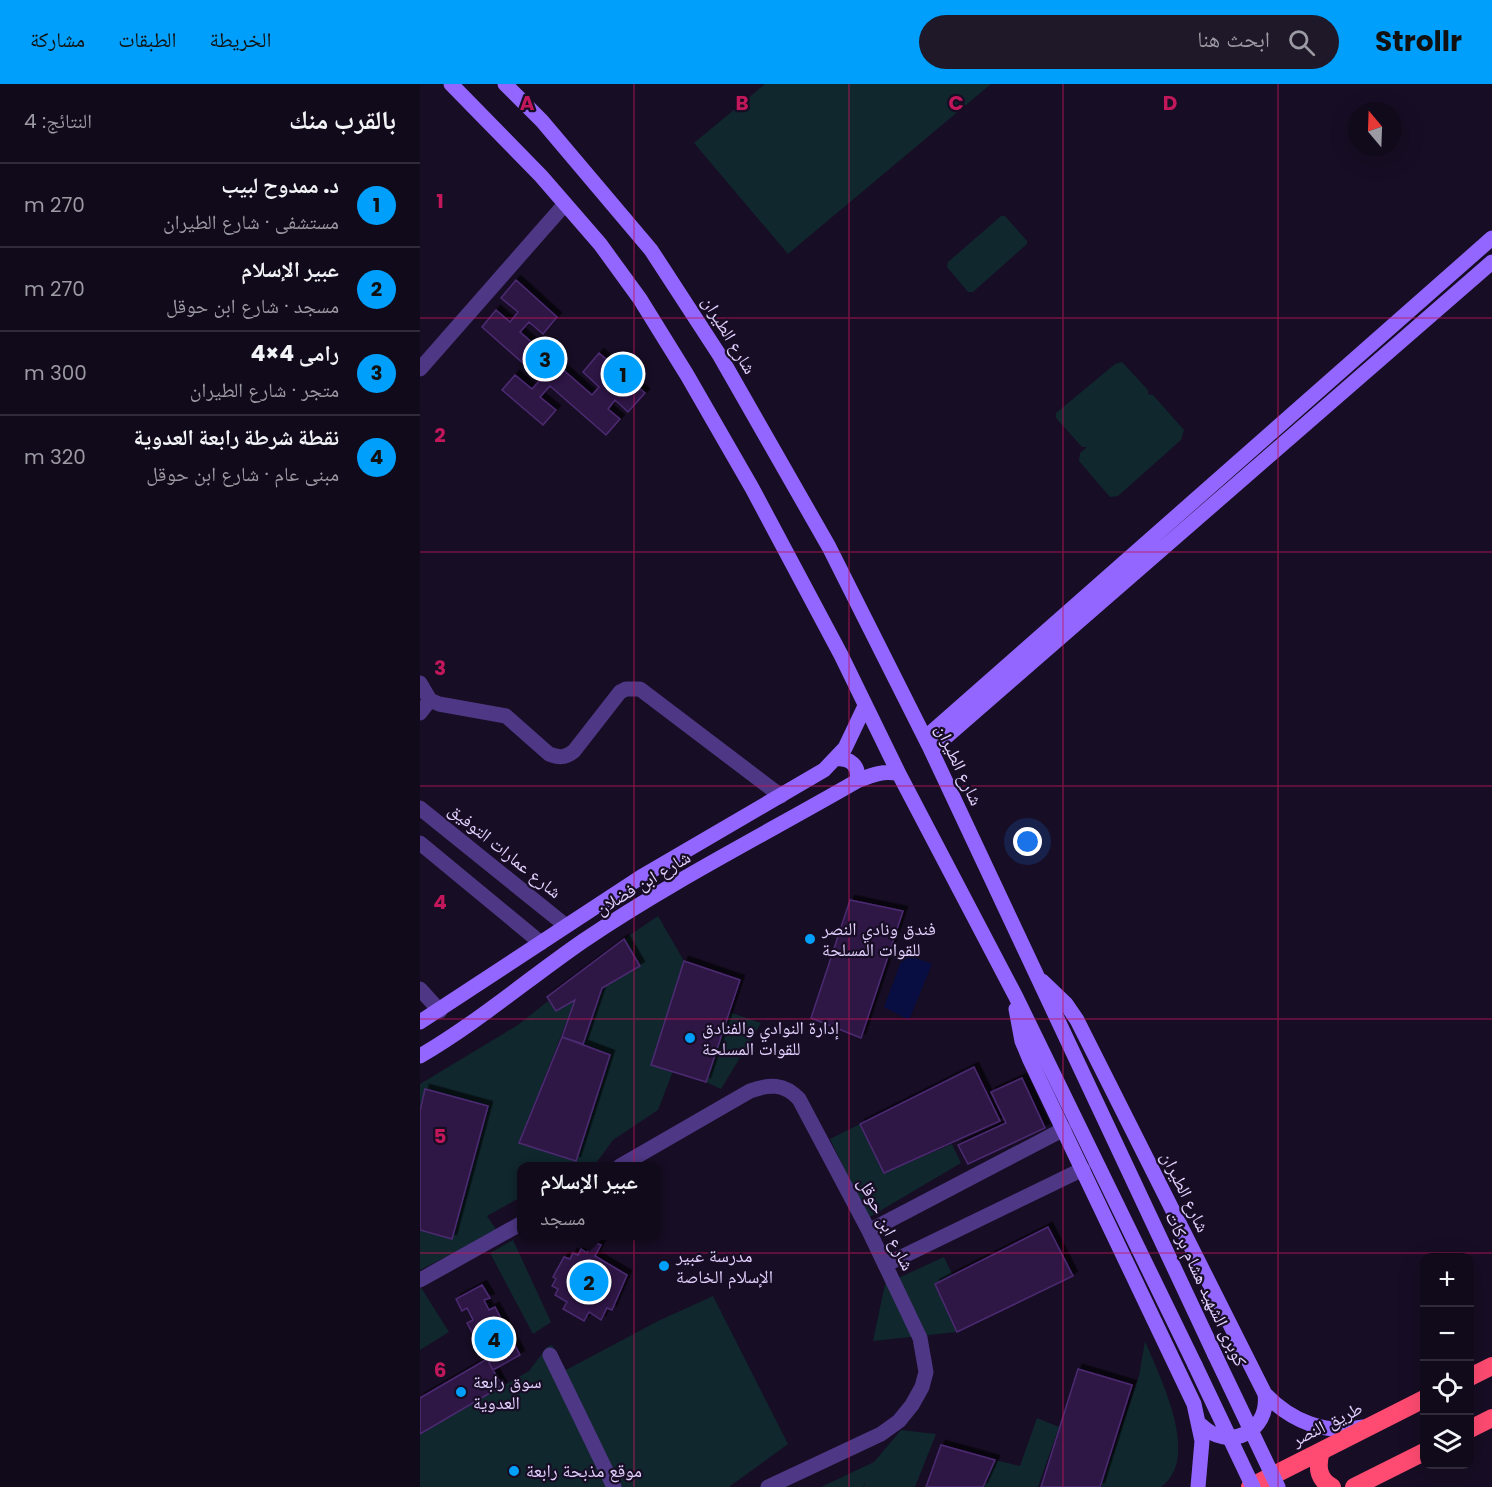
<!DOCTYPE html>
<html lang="ar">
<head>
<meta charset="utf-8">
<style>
  :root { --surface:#110a1b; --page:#1e1828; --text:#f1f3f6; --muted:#9c9aa3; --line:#302b3a; --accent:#009ffb }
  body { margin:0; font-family:Poppins,"Noto Naskh Arabic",sans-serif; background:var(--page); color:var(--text); direction:rtl }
  .controls { position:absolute; right:18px; bottom:18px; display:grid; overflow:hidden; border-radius:12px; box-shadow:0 6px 24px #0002 }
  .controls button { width:54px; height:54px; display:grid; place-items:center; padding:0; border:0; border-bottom:2px solid var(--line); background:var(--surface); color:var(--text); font:30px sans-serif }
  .compass { position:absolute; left:928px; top:18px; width:54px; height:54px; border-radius:50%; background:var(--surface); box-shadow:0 6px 24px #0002; rotate:341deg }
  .you { position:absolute; left:608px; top:758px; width:21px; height:21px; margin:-15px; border:4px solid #fff; border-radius:50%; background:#1a73e8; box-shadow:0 0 0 9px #1a73e833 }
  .badge { display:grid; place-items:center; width:39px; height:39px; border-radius:50%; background:var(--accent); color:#111; font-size:20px; font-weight:700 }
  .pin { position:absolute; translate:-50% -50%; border:3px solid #fff; box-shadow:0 2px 6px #0006 }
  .popup { position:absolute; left:97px; top:1078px; width:144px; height:78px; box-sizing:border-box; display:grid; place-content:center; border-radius:12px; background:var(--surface); filter:drop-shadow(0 2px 4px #0005); font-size:20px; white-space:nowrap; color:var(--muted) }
  .popup b { font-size:22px; color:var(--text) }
  .popup::after { content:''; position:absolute; left:50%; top:100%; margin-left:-12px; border:12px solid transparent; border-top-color:var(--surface) }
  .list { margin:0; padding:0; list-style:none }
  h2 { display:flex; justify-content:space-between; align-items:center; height:78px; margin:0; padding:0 24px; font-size:26px }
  h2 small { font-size:20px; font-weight:400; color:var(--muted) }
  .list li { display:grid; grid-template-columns:39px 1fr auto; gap:18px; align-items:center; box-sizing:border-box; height:84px; padding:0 24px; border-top:2px solid var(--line) }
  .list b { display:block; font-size:22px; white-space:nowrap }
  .list p { margin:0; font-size:20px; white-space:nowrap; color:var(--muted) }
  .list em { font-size:20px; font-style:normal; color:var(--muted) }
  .icon { flex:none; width:33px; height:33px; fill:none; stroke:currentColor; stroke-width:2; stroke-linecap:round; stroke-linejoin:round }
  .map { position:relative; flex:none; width:1072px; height:1403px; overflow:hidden; direction:ltr }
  header { display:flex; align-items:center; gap:36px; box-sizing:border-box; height:84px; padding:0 30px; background:var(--accent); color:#111 }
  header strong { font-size:28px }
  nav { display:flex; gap:33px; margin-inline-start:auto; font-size:21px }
  .search { width:420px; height:54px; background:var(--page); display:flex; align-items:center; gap:15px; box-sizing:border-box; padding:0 21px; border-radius:33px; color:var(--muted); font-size:22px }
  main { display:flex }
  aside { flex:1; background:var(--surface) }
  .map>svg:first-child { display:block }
  .green { fill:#10272e }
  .water { fill:#080e42 }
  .building { fill:#2e1945; stroke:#4c2a72; stroke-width:1.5; filter:url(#shadow) }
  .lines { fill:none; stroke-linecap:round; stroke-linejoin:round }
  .street { stroke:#4e3784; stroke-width:15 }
  .secondary { stroke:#9367ff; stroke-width:15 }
  .highway { stroke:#ff4b71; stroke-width:18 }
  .secondary-bridge { stroke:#9367ff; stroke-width:15 }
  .grid { fill:none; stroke:#c2185b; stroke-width:1.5; stroke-opacity:0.55 }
  .poi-dot { fill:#009ffb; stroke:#170d24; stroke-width:2 }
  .labels { text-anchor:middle; stroke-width:4.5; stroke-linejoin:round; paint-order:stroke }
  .street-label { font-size:18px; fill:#e2d0ff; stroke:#170d24 }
  .poi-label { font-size:18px; fill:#e2d0ff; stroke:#170d24; text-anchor:start }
  .grid-label { font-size:20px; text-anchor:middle; font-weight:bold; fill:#c2185b; stroke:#170d24; stroke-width:4.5; stroke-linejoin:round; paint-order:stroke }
</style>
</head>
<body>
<header>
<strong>Strollr</strong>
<div class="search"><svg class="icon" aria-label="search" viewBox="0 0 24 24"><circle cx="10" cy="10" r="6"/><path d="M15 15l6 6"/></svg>ابحث هنا</div>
<nav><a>الخريطة</a><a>الطبقات</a><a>مشاركة</a></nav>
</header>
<main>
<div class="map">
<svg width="1072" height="1403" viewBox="0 0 1072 1403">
  <defs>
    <filter id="shadow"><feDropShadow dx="4.5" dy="-4.5" stdDeviation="0" flood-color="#0009"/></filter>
  </defs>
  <rect width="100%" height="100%" fill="#170d24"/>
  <!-- green -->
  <path class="green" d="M 345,0 L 571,0 L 368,170 L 274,59 Z
    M 581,132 L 585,132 L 607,157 L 607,160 L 553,208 L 548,208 L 527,183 L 528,178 Z
    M 702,278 L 728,306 L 728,310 L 733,311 L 764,346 L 761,356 L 698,412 L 690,413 L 659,377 L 660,369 L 667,363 L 662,363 L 636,334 L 636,329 L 695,280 Z
    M 238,832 L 264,877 L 231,981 L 253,987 L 238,1026 L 193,1056 L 174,1082 L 102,1082 L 101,1113 L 67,1132 L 77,1147 L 0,1186 L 0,1146 L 32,1154 L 68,1022 L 0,1027 L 0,1000 L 98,941 L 128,917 L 136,927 L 155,916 L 99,1059 L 156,1077 L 190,971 L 163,960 L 182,904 L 220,882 L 204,855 Z
    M 309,928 L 341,939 L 301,1005 L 286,998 Z
    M 440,1040 L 464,1089 L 532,1060 L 541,1079 L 448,1134 L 410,1055 Z
    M 93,1156 L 131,1238 L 113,1250 L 70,1169 Z
    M 524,1173 L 533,1192 L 515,1201 L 537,1248 L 453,1257 L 465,1200 Z
    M 0,1202 L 29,1248 L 0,1266 Z
    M 293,1212 L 368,1360 L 309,1403 L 0,1403 L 0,1350 L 109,1287 L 127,1263 L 132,1261 L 146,1286 L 238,1237 Z
    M 725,1257 C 739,1292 782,1373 741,1403 L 681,1403 L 719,1292 Z
    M 617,1334 L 639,1343 L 618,1403 L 564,1403 L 575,1376 L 600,1382 Z
    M 481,1346 L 516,1350 L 495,1403 L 444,1403 L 446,1398 L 443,1403 L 401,1403 L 454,1378 Z"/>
  <!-- water -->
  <path class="water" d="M 484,870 L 512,880 L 489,936 L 464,923 Z"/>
  <!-- building -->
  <path class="building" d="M 96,196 L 137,233 L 123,250 L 109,238 L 100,248 L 172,311 L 179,303 L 163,288 L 179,269 L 225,309 L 208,328 L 195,316 L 188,325 L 200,335 L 186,351 L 130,302 L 120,313 L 136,326 L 123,341 L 82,306 L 95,291 L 112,305 L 121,295 L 62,243 L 76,226 L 90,238 L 98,228 L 81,214 Z
    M 430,816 L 483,827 L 441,954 L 391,934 Z
    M 204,855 L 220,882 L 182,904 L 163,960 L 142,953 L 155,916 L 136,927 L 127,913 Z
    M 264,877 L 320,896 L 286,998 L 231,981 Z
    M 142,953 L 190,971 L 156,1077 L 99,1059 Z
    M 554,983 L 580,1037 L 464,1089 L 440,1040 Z
    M 602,994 L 625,1044 L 548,1080 L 538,1061 L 586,1039 L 571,1008 Z
    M 5,1005 L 68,1022 L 32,1155 L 0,1146 L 0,1027 Z
    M 628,1143 L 653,1192 L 537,1248 L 515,1200 Z
    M 173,1158 L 181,1161 L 175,1172 L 207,1191 L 192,1226 L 187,1224 L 181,1236 L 169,1228 L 164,1237 L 143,1225 L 147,1218 L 135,1211 L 138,1205 L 132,1202 L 136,1195 L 133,1193 L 144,1173 L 150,1175 L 153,1169 L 158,1171 L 161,1165 L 167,1169 Z
    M 62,1201 L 70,1214 L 64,1216 L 69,1226 L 75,1223 L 100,1271 L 73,1286 L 47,1239 L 53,1236 L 47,1224 L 42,1227 L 36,1215 Z
    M 67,1275 L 82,1302 L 0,1350 L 0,1314 Z
    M 658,1285 L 712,1301 L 680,1403 L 621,1403 Z
    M 521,1361 L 575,1376 L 563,1403 L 506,1403 Z"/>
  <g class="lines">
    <!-- street -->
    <path class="street" d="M 0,285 L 145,120
      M 0,599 L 10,616 L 19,620 L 86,632 L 129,670 C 139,674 145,674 154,667 L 200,608 L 206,605 L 220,605 L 361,712
      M 0,629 L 10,616
      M 0,724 L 145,841
      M 0,759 L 121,859
      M 0,905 L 20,927
      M 200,1082 L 330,1007 C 349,1000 364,999 379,1015 L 449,1147 L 500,1254 L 506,1288 L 502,1303 L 492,1321 L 479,1337 L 461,1350 L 348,1403
      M 449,1147 L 644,1045
      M 465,1181 L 663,1085
      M 0,1196 L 102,1139
      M 130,1271 L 194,1403"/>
    <!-- secondary -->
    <path class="secondary" d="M 31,0 L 121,92 L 180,160 L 220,215 L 267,291 L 332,404 L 421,571 L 479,690 L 596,913 L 775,1281
      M 85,0 L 122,37 L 231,166 L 300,272 L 409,463 L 511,666 L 795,1271
      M 505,654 L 1072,154
      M 511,666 L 1072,178
      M 415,675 C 430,673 440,682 437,697
      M 622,897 L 646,920 L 657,936 L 845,1310 C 871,1337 905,1351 942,1343
      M 596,925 L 602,957 L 610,976 L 774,1320 L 782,1357 L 778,1403
      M 0,938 L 221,793 L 404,686 L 425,664 L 445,622
      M 0,972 C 58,938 108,895 163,857 C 250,798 347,749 437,697 C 452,691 464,686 479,690
      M 781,1341 C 808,1368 850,1348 845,1310"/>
    <!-- highway -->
    <path class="highway" d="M 1050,1293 L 1072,1282
      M 1050,1345 L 1072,1334
      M 901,1367 C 897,1381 897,1395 912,1403
      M 830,1403 L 1004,1315
      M 934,1403 L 1004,1368"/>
    <!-- secondary-bridge -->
    <path class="secondary-bridge" d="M 795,1271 L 858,1403
      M 775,1281 L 833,1403"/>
  </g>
  <!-- grid -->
  <path class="grid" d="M 214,0 L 214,1403M 429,0 L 429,1403M 643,0 L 643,1403M 858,0 L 858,1403M 0,234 L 1072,234M 0,468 L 1072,468M 0,702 L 1072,702M 0,935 L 1072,935M 0,1169 L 1072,1169"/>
  <!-- markers -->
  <g class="poi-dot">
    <circle cx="390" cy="855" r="6"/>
    <circle cx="270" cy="954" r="6"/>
    <circle cx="244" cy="1182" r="6"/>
    <circle cx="41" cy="1308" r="6"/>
    <circle cx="94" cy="1387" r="6"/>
  </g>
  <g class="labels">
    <!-- street labels -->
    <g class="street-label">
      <text transform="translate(309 251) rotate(59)" y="6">شارع الطيران</text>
      <text transform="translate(539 681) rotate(65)" y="6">شارع الطيران</text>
      <text transform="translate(85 767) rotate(39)" y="6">شارع عمارات التوفيق</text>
      <text transform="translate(223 799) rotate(-31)" y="6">شارع ابن فضلان</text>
      <text transform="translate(765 1108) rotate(64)" y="6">شارع الطيران</text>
      <text transform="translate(466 1140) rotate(63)" y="6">شارع ابن حوقل</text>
      <text transform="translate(786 1205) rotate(65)" y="6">كوبرى الشهيد هشام بركات</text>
      <text transform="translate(907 1340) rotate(-27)" y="6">طريق النصر</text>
    </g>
    <!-- poi labels -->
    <g class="poi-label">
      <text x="402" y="851">فندق ونادي النصر<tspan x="402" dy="21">للقوات المسلحة</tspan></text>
      <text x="282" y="950">إدارة النوادي والفنادق<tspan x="282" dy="21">للقوات المسلحة</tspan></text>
      <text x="256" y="1178">مدرسة عبير<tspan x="256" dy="21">الإسلام الخاصة</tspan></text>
      <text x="53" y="1304">سوق رابعة<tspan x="53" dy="21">العدوية</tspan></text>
      <text x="106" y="1393">موقع مذبحة رابعة</text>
    </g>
  </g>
  <g class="grid-label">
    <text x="107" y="26">A</text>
    <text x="322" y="26">B</text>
    <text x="536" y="26">C</text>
    <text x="750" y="26">D</text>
    <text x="20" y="124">1</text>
    <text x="20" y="358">2</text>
    <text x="20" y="591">3</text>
    <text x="20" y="825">4</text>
    <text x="20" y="1059">5</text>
    <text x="20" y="1293">6</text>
  </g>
</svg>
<div class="controls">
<button>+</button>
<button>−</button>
<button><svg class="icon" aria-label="locate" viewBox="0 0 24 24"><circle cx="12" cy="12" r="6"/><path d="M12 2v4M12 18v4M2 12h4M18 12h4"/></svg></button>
<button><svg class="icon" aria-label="layers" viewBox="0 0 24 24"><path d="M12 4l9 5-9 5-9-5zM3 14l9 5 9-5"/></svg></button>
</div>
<svg class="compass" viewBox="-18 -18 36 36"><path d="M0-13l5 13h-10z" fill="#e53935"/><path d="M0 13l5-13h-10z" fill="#9c9aa3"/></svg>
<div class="you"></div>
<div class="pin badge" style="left:203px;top:290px">1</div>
<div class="pin badge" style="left:169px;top:1198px">2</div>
<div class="popup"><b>عبير الإسلام</b>مسجد</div>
<div class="pin badge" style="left:125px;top:275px">3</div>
<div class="pin badge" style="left:74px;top:1255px">4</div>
</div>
<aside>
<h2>بالقرب منك<small>النتائج: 4</small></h2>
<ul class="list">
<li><span class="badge">1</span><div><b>د. ممدوح لبيب</b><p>مستشفى · شارع الطيران</p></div><em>270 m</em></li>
<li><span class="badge">2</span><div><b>عبير الإسلام</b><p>مسجد · شارع ابن حوقل</p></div><em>270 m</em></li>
<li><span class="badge">3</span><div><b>رامى 4×4</b><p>متجر · شارع الطيران</p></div><em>300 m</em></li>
<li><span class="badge">4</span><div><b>نقطة شرطة رابعة العدوية</b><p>مبنى عام · شارع ابن حوقل</p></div><em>320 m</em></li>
</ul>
</aside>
</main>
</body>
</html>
